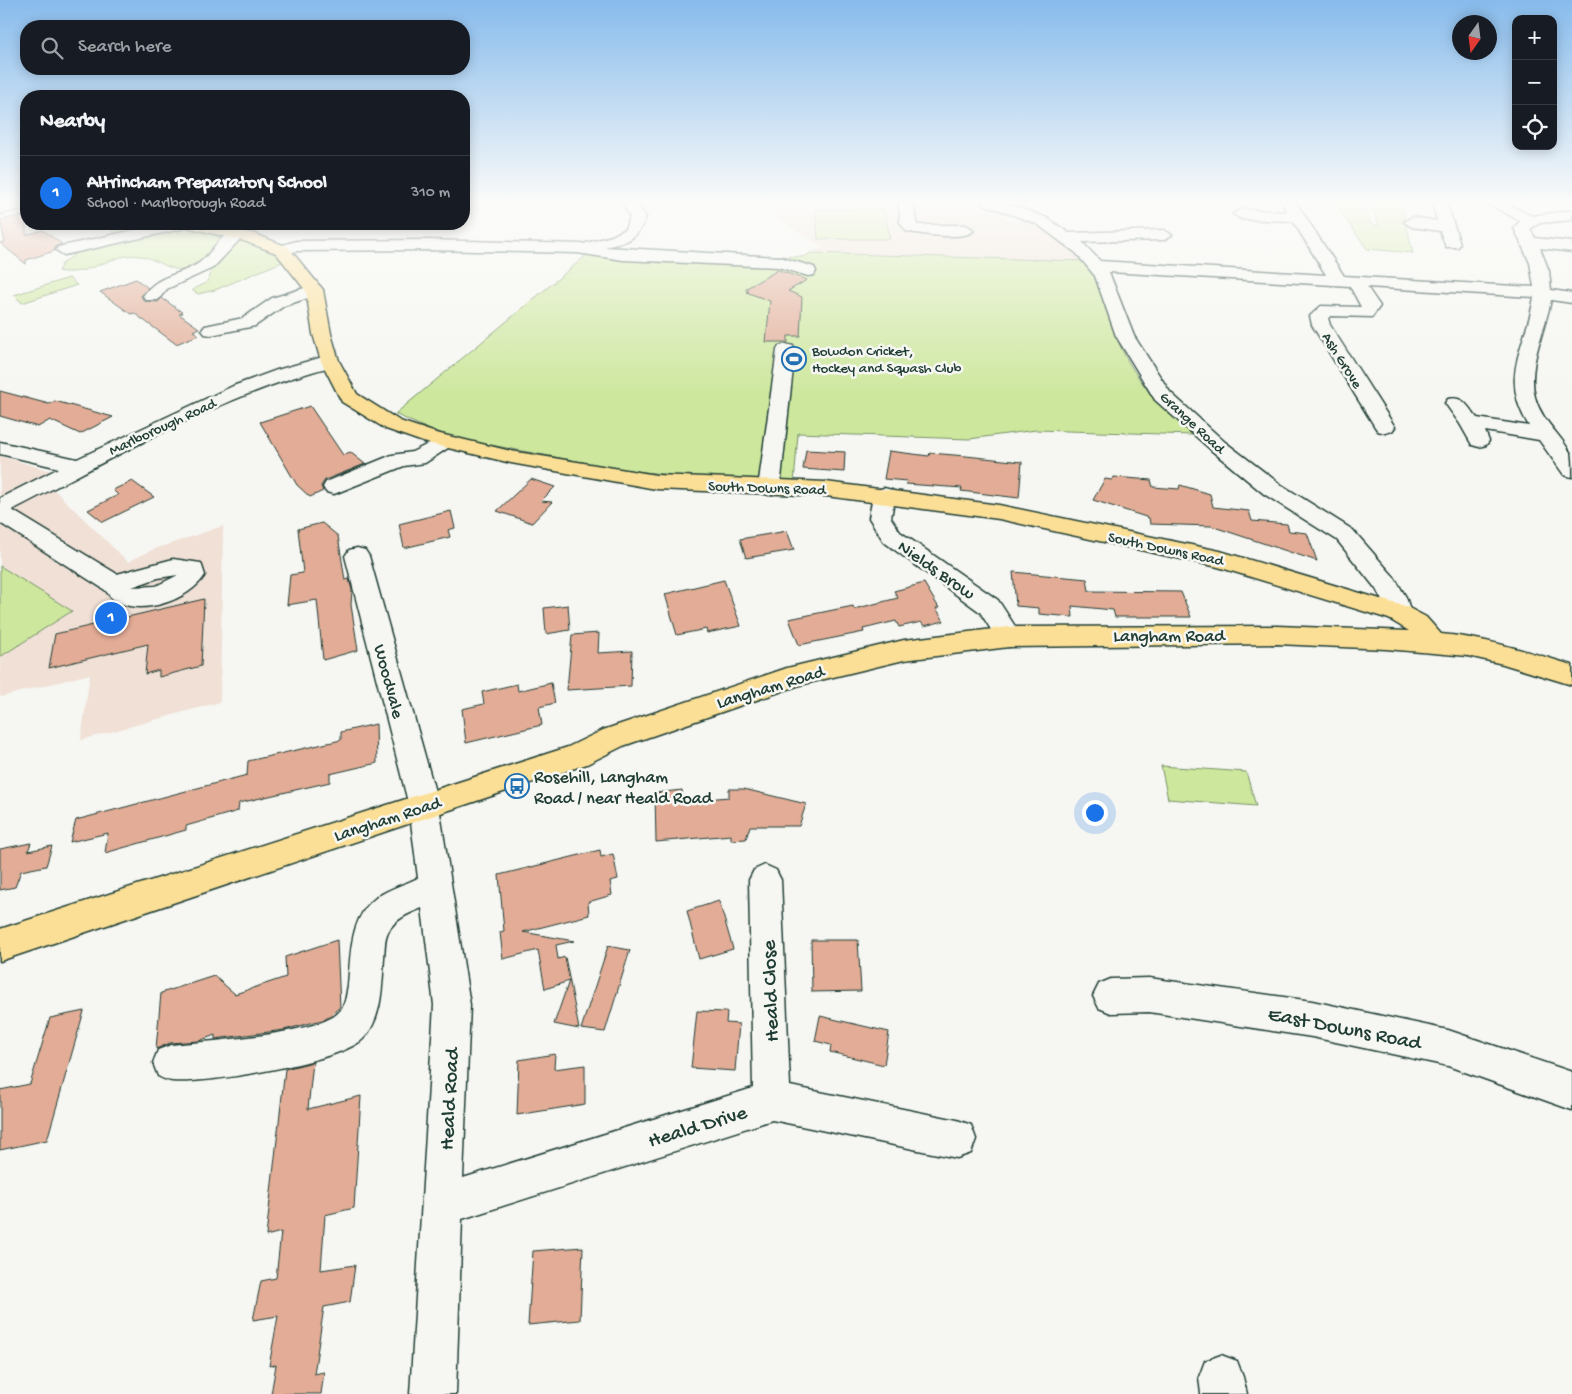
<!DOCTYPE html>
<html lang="en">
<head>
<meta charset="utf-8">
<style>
  :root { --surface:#171b24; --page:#20242c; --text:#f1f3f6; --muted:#9ea1a6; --line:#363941; --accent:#1a73e8 }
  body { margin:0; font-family:"Gochi Hand",sans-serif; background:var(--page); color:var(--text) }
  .controls { position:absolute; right:15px; top:15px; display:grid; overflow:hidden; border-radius:10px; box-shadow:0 2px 12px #0003 }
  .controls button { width:45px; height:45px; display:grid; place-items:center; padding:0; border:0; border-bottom:1px solid var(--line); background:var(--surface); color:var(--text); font:25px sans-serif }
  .compass { position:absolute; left:1452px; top:15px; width:45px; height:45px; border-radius:50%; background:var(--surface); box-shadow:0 2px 12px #0003; rotate:194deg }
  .you { position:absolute; left:1094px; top:812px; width:18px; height:18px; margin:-12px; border:4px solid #fff; border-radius:50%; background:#1a73e8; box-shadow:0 0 0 8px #1a73e833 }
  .badge { display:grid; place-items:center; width:32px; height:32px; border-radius:50%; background:var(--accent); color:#fff; font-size:16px; font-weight:700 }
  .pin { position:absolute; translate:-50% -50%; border:2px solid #fff; box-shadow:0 1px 5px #0006 }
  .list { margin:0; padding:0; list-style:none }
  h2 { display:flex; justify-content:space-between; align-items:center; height:65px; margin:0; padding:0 20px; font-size:21px }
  h2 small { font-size:16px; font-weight:400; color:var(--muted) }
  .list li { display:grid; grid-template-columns:32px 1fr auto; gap:15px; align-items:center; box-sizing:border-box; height:75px; padding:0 20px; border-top:1px solid var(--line) }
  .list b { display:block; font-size:19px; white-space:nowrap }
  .list p { margin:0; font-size:16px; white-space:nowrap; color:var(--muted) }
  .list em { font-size:16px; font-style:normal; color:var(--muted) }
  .icon { flex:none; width:28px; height:28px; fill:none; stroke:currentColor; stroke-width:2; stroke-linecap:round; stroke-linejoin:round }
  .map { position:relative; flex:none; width:1572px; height:1394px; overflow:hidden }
  .search { position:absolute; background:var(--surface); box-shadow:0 2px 12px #0003; left:20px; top:20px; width:450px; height:55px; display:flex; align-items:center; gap:12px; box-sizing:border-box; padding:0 18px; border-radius:20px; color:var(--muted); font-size:19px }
  .panel { position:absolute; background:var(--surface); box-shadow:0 2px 12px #0003; left:20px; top:90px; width:450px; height:140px; border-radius:20px }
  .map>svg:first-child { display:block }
  .built { fill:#f0e0d6 }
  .green { fill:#cde79d; stroke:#769268 }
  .building { fill:#e2ac96; stroke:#1f3d34 }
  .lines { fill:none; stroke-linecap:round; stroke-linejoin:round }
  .minor-casing { stroke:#1f3d34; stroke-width:3 }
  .major-casing { stroke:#1f3d34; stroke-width:3 }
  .minor { fill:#f6f6f2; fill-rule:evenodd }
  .major { fill:#fbdf96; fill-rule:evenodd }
  .labels { text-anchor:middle; stroke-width:5; stroke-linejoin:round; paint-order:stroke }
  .far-poi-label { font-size:15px; fill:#1f3d34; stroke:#f6f6f2; text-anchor:start }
  .far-street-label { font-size:15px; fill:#1f3d34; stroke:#f6f6f2 }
  .street-label { font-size:18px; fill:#1f3d34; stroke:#f6f6f2 }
  .poi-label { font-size:18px; fill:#1f3d34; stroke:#f6f6f2; text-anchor:start }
  .near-street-label { font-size:21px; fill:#1f3d34; stroke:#f6f6f2 }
</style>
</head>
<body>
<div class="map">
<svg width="1572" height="1394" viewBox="0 0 1572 1394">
  <rect width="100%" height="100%" fill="#f6f6f2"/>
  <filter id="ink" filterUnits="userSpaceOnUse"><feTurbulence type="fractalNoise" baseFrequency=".02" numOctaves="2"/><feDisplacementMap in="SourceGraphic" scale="10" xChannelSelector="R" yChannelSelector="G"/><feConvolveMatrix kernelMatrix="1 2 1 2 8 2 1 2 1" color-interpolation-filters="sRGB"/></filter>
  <g filter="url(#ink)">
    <!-- built -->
    <path class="built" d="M 750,201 L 961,201 L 998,213 L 1007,220 L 1023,221 L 1045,230 L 1066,245 L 1081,260 L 812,252 L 822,247 Z
      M 0,456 L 51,471 L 0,497 Z
      M 52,488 L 128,562 L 152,550 L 223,526 L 220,702 L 81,740 L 90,674 L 0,697 L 0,517 Z"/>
    <!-- green -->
    <path class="green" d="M 1333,201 L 1360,201 L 1372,225 L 1380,226 L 1368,201 L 1401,201 L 1413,253 L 1367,249 Z
      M 816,209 L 884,209 L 890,239 L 818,239 Z
      M 111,224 L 172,224 L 114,237 Z
      M 187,225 L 222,238 C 211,247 208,264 195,268 C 173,276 160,259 140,256 C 114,251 88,278 58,271 L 62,264 L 79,251 Z
      M 243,241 L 281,256 L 282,262 L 215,290 L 198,294 L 192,290 L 206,283 L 211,274 L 209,270 L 221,260 L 235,242 Z
      M 594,249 L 803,257 L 811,253 L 1086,261 C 1101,285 1107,310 1116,336 C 1132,377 1160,407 1193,435 L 1036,430 L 969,439 L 798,433 L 794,483 L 706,479 L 619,469 L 464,440 L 430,430 L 395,414 Z
      M 69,278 L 77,285 L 22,303 L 14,295 Z
      M 0,566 L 72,611 L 0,657 Z
      M 1161,766 L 1246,772 L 1256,806 L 1168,799 Z"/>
    <!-- building -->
    <path class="building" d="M 26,215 L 26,235 L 43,230 L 62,244 L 56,246 L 54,251 L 26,260 L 26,264 L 0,243 L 5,242 L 0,220 Z
      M 778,270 L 807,280 L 788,291 L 802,297 L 800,336 L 788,336 L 788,342 L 766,342 L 770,301 L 746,292 L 749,291 L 745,289 Z
      M 136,279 L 148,288 L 141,296 L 144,301 L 158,302 L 162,298 L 183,313 L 179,314 L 199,328 L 193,331 L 199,335 L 176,344 L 134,313 L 131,314 L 100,292 Z
      M 0,391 L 49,404 L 55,401 L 113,417 L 80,434 L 50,420 L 38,427 L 0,416 Z
      M 310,406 L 343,455 L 350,452 L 365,464 L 325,480 L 321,486 L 323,491 L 310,497 L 297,485 L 260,422 Z
      M 806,450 L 845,452 L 844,472 L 803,469 Z
      M 889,451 L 929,456 L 930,453 L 966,456 L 1022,462 L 1019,498 L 961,491 L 962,488 L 906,484 L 907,481 L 884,479 Z
      M 1114,477 L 1151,480 L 1153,487 L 1179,489 L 1180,485 L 1210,494 L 1213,507 L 1249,511 L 1252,521 L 1287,524 L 1289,531 L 1307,533 L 1317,561 L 1211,526 L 1150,524 L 1149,518 L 1093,500 L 1105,479 L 1112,480 Z
      M 531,479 L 555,487 L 541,501 L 552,502 L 532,523 L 497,511 Z
      M 132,481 L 154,497 L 103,522 L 88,510 L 118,495 L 113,490 Z
      M 451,511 L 455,528 L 448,530 L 450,537 L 404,548 L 399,524 Z
      M 322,523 L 338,536 L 345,580 L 349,579 L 352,590 L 351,605 L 358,650 L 323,660 L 317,600 L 287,605 L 290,575 L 303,573 L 298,529 Z
      M 787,531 L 794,550 L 746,558 L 740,539 Z
      M 1013,572 L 1087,579 L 1089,591 L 1181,592 L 1191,617 L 1115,617 L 1113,610 L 1072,606 L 1073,617 L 1039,614 L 1039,608 L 1016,606 Z
      M 724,580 L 741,626 L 707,633 L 706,629 L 677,635 L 665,594 Z
      M 924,583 L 939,608 L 936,608 L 944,621 L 924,626 L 921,622 L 899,627 L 896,621 L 863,629 L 864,632 L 799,645 L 789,619 L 853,606 L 854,609 L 898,598 L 894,591 Z
      M 204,599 L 201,666 L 159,677 L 159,670 L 145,674 L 148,644 L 49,668 L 55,634 Z
      M 568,605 L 570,630 L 546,634 L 544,608 Z
      M 599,633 L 598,653 L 632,651 L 631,686 L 567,690 L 572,635 Z
      M 551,683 L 555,703 L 539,707 L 542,725 L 466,743 L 462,709 L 484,704 L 482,692 L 517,684 L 518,691 Z
      M 376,724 L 377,763 L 330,774 L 330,782 L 239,803 L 238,811 L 186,826 L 186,830 L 105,853 L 108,833 L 70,842 L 76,820 L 247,775 L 248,761 L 341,740 L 341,732 Z
      M 729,789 L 744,789 L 806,804 L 799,826 L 750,826 L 746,839 L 731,840 L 731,835 L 656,842 L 655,793 L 682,790 L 683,801 L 729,797 Z
      M 31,843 L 28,851 L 52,846 L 46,866 L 21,871 L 15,887 L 0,890 L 0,849 Z
      M 600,850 L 601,857 L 613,854 L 618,879 L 610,881 L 612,895 L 588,902 L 589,915 L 523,932 L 574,941 L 556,945 L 558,959 L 565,957 L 579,1029 L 554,1024 L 569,981 L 545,989 L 538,950 L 503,959 L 500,932 L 504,931 L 499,875 Z
      M 719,901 L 733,949 L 699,959 L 687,911 Z
      M 337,940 L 340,1007 L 326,1019 L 284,1030 L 215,1039 L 215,1035 L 199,1041 L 170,1043 L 156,1049 L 161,993 L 214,976 L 235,994 L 286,977 L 285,957 Z
      M 811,940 L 858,940 L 861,991 L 812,992 Z
      M 608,946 L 630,950 L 605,1032 L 581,1029 Z
      M 84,1011 L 47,1140 L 0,1150 L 0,1090 L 30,1084 L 50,1018 Z
      M 697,1011 L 727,1012 L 726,1023 L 739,1024 L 735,1071 L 691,1068 Z
      M 820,1016 L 889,1032 L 884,1065 L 830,1052 L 831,1045 L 815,1041 Z
      M 555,1054 L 554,1069 L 585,1065 L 585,1104 L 517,1115 L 519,1060 Z
      M 313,1062 L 308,1109 L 361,1096 L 354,1208 L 325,1215 L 321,1270 L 355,1265 L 350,1302 L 324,1307 L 314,1374 L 324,1372 L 321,1394 L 271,1394 L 276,1365 L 269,1366 L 278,1316 L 253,1320 L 261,1281 L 276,1278 L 281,1232 L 266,1236 L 285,1069 Z
      M 583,1247 L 580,1320 L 528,1325 L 533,1251 Z"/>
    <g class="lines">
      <defs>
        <path id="minor" d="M 21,201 L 26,201 L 26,208 L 0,214 L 0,206 Z
          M 621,201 L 635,201 L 646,217 C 637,240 628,242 605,247 L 780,257 L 814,267 L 816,271 L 814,275 L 808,276 L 778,267 L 623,260 L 577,253 L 426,250 L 297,251 L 282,255 L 274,250 L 276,247 L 296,241 L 426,240 L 583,244 L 612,236 L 625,229 L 630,217 Z
          M 899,201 L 916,201 L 913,205 L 917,225 L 966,225 L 974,230 C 966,241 918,234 906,231 L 900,222 Z
          M 981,201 L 1001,201 L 1047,218 L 1069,233 L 1164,230 L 1172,235 L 1164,240 L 1082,242 L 1100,261 L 1326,275 L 1293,221 L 1241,219 L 1233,214 L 1241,209 L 1287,212 L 1281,201 L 1295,201 L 1344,276 L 1534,287 L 1530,263 L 1514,228 L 1520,221 L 1483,201 L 1501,201 L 1532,216 L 1572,210 L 1572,220 L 1540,223 L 1530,229 L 1535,238 L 1572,242 L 1572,252 L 1540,248 L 1549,271 L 1551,290 L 1572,293 L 1572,303 L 1551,300 C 1545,331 1527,366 1535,397 C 1542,422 1560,433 1571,454 C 1572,460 1572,470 1572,477 L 1564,475 L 1539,440 L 1485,431 L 1489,441 L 1486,445 L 1479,447 L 1472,445 L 1460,424 L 1445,403 L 1448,399 C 1463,395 1468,407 1477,418 L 1529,426 C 1498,376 1526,348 1534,297 L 1367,287 L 1380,306 L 1372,317 L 1331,316 L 1328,318 L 1330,325 L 1395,427 L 1392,431 L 1385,433 L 1378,431 L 1375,427 L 1312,325 L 1310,316 L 1321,306 L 1361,307 L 1350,286 L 1109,272 L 1134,336 L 1170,392 L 1225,442 L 1280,484 L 1353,530 L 1394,577 L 1406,597 L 1411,613 L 1407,619 L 1398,622 L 1389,619 L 1385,613 L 1384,603 L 1376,589 L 1337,540 L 1264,494 L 1211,450 L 1155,400 L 1116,336 L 1095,276 L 1076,253 L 1037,224 L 983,204 Z
          M 1432,201 L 1446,201 L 1460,244 L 1458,247 L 1446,247 L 1440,231 L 1412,227 L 1404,222 L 1412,217 L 1437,221 Z
          M 161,224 L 189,224 L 181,229 L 64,255 L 56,250 L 58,247 Z
          M 236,230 L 244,235 L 213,268 L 167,289 L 158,300 L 146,300 L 143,296 C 159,273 178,277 199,263 C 212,254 219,234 236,230 Z
          M 314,285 L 320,286 L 323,290 L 320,294 L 284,306 L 255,326 L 211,335 L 205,334 L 202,330 L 205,326 L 243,318 L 272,298 Z
          M 786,344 L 793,346 L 795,350 L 780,488 L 777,493 L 769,495 L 761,493 L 758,488 L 777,350 L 779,346 Z
          M 330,355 L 337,357 L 339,361 L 337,365 C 222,394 117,456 12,510 L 117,574 L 173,559 L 201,563 L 205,575 C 190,600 139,618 113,599 C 110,597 108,593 105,590 L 0,523 L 0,498 L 59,468 L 0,454 L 0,442 L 77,459 L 233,386 L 277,370 ZM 178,575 L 156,586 L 132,587 L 158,578 Z
          M 444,436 L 451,438 L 454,442 L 451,446 L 425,463 L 404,466 L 334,494 L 326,492 L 323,487 L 326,482 L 392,455 L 412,452 Z
          M 884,488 L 892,490 L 895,495 L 891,518 L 900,532 L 998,600 L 1022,637 L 1018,644 L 1009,647 L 1000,644 L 980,612 L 884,542 L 869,518 L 873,495 L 876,490 Z
          M 357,548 L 365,550 L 369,556 L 439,806 L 470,1005 L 463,1178 L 753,1088 L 749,880 L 754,870 L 765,865 L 776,870 L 781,880 L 790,1086 L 957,1120 L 971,1125 L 976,1139 L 971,1153 L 957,1158 L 772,1120 L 462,1219 L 456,1394 L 410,1394 L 434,1005 L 422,908 C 410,913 394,919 388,932 C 384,939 385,950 384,958 C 382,984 383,1017 364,1038 C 342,1062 206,1084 172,1081 C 168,1081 162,1078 158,1076 L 153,1063 L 158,1050 L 171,1045 C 203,1042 318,1034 338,1013 C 346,1006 346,995 348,985 C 351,955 349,917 377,897 C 389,889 405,884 418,878 L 409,806 L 345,556 L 349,550 Z
          M 1149,978 L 1312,1001 L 1448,1030 L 1572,1072 L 1572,1110 L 1448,1066 L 1312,1037 L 1149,1012 L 1111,1013 L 1099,1008 L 1093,996 L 1099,984 L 1111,979 Z
          M 1221,1355 L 1237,1361 L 1243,1377 L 1247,1394 L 1201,1394 L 1199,1377 L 1205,1361 Z"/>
        <path id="major" d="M 183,224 L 211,224 L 255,234 L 288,247 L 323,290 L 331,334 L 339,361 L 357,394 L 400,421 L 436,433 L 511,451 L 656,475 L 826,482 L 999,505 L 1220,551 L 1407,607 L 1426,617 L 1441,634 C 1487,638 1529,652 1572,665 L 1572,685 L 1503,664 L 1468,656 L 1386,649 L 1277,644 L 1009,647 L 904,660 L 800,685 L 623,746 L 587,764 L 0,961 L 0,929 L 568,747 L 603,730 L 787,668 L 904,640 L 1009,627 L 1277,626 L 1409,631 L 1389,619 L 1218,567 L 999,519 L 826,496 L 656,489 L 511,463 L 423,442 L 386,429 L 342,402 L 321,361 L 313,334 L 306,291 L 276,253 L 244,241 L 186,227 Z"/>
      </defs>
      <!-- minor casing -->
      <use href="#minor" class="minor-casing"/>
      <!-- major casing -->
      <use href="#major" class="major-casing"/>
      <!-- minor -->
      <use href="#minor" class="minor"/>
      <!-- major -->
      <use href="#major" class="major"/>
    </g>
  </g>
  <!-- sky -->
  <linearGradient id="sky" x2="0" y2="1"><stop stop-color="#87bbec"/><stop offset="0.51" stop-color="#fbfbf9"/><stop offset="1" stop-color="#fbfbf9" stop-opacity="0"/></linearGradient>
  <rect width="1572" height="396" fill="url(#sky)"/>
  <!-- icons -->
  <defs>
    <symbol id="stadium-ring" viewBox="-11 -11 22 22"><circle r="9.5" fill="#f6f6f2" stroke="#1f6fb2" stroke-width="1.5"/><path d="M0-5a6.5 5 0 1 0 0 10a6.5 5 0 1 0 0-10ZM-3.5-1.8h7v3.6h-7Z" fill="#1f6fb2"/></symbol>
    <symbol id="bus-ring" viewBox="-11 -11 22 22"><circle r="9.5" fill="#f6f6f2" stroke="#1f6fb2" stroke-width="1.5"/><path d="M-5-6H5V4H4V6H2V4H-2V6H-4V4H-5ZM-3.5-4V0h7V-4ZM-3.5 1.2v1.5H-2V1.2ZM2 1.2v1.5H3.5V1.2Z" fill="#1f6fb2"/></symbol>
  </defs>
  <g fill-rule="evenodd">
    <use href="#stadium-ring" x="780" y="345" width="28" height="28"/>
    <use href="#bus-ring" x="503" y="772" width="28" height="28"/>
  </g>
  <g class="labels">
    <!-- far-poi labels -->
    <g class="far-poi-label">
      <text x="812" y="355">Bowdon Cricket,<tspan x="812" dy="17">Hockey and Squash Club</tspan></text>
    </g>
    <!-- far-street labels -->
    <g class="far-street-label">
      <text transform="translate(1343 360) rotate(58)" y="5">Ash Grove</text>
      <text transform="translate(1193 422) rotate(43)" y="5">Grange Road</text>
      <text transform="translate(162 426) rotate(-25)" y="5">Marlborough Road</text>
      <text transform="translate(767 487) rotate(2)" y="5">South Downs Road</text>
      <text transform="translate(1166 548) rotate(12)" y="5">South Downs Road</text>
    </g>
    <!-- street labels -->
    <g class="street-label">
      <text transform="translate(937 569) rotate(35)" y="6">Nields Brow</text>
      <text x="1169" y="641">Langham Road</text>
      <text transform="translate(390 681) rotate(75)" y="6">Woodvale</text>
      <text transform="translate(770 686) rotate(-17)" y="6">Langham Road</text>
      <text transform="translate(387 818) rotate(-18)" y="6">Langham Road</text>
    </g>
    <!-- poi labels -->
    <g class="poi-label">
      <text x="534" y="782">Rosehill, Langham<tspan x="534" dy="21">Road / near Heald Road</tspan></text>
    </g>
    <!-- near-street labels -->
    <g class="near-street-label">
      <text transform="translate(769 991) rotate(-92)" y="7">Heald Close</text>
      <text transform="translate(1345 1027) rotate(11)" y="7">East Downs Road</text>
      <text transform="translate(448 1099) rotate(-87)" y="7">Heald Road</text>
      <text transform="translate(697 1125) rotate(-17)" y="7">Heald Drive</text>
    </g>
  </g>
</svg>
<div class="controls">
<button>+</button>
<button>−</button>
<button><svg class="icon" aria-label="locate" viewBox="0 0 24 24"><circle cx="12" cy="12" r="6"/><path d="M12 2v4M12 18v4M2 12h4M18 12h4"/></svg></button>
</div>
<svg class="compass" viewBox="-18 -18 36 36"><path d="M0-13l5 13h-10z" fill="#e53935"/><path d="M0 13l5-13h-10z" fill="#9ea1a6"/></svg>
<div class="you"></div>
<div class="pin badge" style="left:111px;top:618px">1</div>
<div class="search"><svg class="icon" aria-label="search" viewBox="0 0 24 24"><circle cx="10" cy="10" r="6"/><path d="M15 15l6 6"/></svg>Search here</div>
<section class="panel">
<h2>Nearby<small></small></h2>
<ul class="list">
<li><span class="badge">1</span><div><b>Altrincham Preparatory School</b><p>School · Marlborough Road</p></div><em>310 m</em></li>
</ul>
</section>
</div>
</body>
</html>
